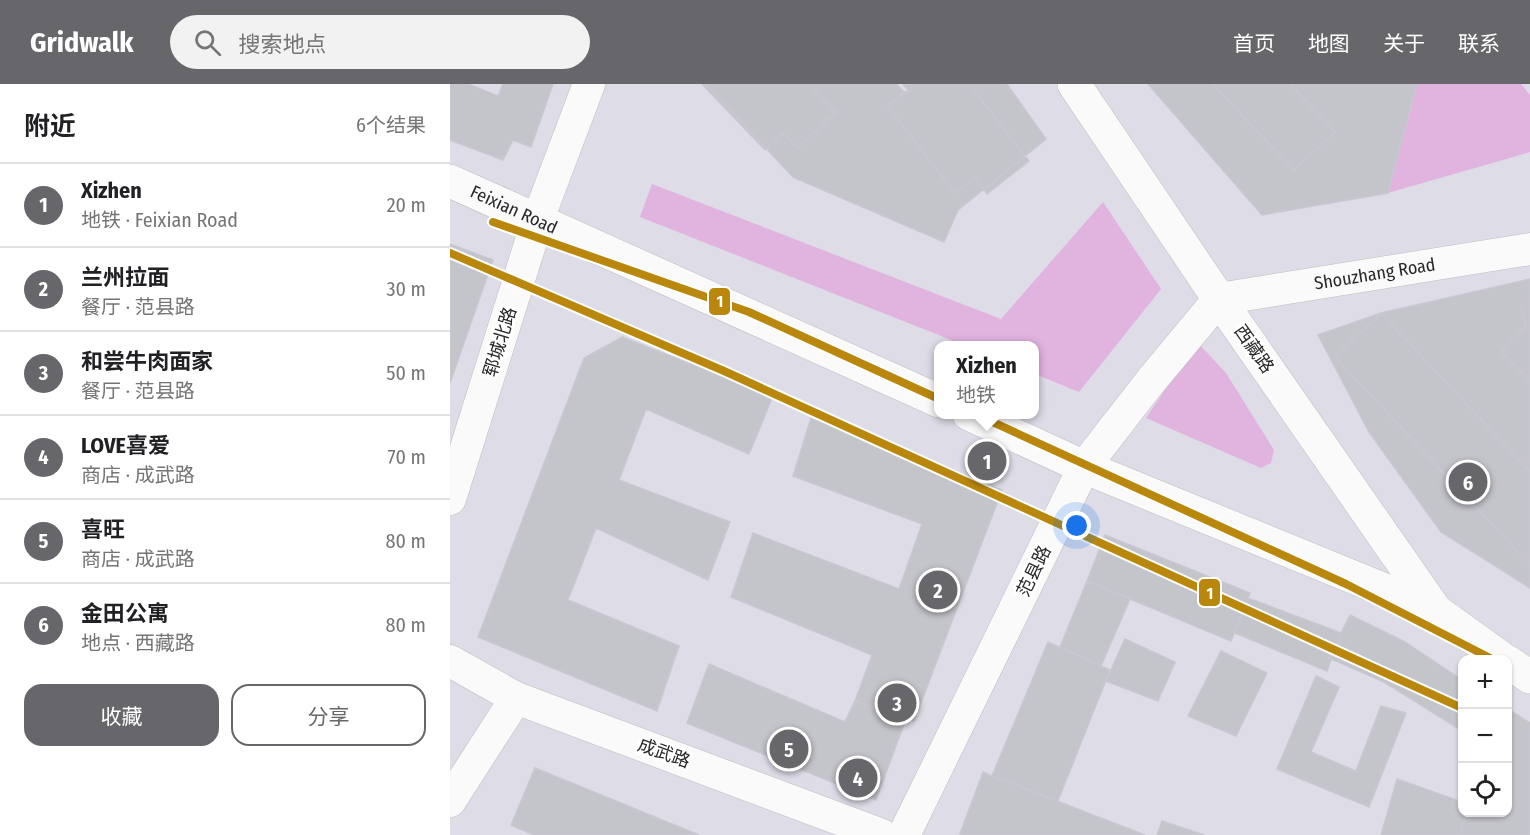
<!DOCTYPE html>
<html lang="zh">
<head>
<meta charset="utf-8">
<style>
  :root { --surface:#fff; --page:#f2f2f2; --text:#202124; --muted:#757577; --line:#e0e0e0; --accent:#67666a }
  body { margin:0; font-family:"Fira Sans Condensed","Noto Sans SC",sans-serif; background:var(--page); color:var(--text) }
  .controls { position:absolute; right:18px; bottom:18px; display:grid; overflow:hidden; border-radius:12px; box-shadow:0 2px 4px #0004 }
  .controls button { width:54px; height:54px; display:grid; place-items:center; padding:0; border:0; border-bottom:2px solid var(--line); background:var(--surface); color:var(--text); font:30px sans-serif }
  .you { position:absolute; left:627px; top:442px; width:21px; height:21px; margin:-15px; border:4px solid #fff; border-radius:50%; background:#1a73e8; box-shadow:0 0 0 9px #1a73e833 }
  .badge { display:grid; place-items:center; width:39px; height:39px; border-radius:50%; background:var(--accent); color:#fff; font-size:20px; font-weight:700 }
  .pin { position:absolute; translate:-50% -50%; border:3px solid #fff; box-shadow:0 2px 6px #0006 }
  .popup { position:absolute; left:484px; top:257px; width:105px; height:78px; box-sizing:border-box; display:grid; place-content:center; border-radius:12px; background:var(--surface); filter:drop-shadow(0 2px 4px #0005); font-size:20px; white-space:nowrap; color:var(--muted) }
  .popup b { font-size:22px; color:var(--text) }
  .popup::after { content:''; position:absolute; left:50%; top:100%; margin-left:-12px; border:12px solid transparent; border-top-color:var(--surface) }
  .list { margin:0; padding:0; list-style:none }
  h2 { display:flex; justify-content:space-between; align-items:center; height:78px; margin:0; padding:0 24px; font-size:26px }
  h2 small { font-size:20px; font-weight:400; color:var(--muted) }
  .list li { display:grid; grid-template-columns:39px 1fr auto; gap:18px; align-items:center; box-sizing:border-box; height:84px; padding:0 24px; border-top:2px solid var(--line) }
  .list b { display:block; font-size:22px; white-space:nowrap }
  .list p { margin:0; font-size:20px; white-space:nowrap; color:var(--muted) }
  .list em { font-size:20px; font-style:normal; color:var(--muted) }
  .actions { display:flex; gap:12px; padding:18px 24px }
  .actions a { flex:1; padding:14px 0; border:2px solid var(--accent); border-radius:18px; text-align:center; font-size:21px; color:var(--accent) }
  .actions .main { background:var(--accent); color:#fff }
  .icon { flex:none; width:33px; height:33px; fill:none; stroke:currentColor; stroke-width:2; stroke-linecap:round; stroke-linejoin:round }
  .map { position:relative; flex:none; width:1080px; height:751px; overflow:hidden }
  header { display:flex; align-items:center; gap:36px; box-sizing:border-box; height:84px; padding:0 30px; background:var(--accent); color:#fff }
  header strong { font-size:28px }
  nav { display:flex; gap:33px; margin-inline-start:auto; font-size:21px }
  .search { width:420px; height:54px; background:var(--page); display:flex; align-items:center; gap:15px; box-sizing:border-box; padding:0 21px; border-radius:33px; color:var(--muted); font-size:22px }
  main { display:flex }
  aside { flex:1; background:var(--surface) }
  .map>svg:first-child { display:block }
  .green { fill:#e1b3df }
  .building { fill:#c4c4cb; stroke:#c9c8d2; stroke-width:1.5 }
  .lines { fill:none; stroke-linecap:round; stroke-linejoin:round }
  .street-casing { stroke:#bebec0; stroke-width:33 }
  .secondary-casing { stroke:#bebec0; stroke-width:34 }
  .street { stroke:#fafafb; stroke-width:32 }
  .secondary { stroke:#fafafb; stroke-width:33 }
  .metro-1-casing { stroke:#fff; stroke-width:12 }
  .metro-1 { stroke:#b9870c; stroke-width:8 }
  .labels { text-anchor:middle; stroke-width:6; stroke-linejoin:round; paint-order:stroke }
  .street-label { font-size:18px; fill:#272727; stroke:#fff }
  .line-badge { stroke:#fff; stroke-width:2 }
  .badge-label { font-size:16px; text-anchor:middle; font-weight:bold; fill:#fff }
</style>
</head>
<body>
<header>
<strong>Gridwalk</strong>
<div class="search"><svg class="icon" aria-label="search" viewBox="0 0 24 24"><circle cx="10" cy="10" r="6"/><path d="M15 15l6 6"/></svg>搜索地点</div>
<nav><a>首页</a><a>地图</a><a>关于</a><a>联系</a></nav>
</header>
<main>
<aside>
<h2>附近<small>6个结果</small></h2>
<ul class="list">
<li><span class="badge">1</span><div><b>Xizhen</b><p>地铁 · Feixian Road</p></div><em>20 m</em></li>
<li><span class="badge">2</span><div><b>兰州拉面</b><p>餐厅 · 范县路</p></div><em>30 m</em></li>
<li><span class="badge">3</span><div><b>和尝牛肉面家</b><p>餐厅 · 范县路</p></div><em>50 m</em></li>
<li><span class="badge">4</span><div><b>LOVE喜爱</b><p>商店 · 成武路</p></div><em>70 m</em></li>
<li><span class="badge">5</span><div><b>喜旺</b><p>商店 · 成武路</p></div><em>80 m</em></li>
<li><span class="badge">6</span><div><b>金田公寓</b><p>地点 · 西藏路</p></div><em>80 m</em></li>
</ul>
<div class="actions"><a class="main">收藏</a><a>分享</a></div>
</aside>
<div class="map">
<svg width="1080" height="751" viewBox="0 0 1080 751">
  <rect width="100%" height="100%" fill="#dddce7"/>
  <!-- green -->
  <path class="green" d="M 967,0 L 1071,0 L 1080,11 L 1080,68 L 938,109 Z
    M 202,100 L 551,235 L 653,118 L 711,205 L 629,308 L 585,290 L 585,262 L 514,261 L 190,133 Z
    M 747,258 L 776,289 L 824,366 L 821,379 L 811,384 L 696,334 Z"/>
  <!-- building -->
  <path class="building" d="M 0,0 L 18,0 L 48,12 L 53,0 L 103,0 L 81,63 L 63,56 L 53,76 L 0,56 Z
    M 252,0 L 359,0 L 386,28 L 348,64 L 333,49 L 315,66 Z
    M 256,0 L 446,0 L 456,10 L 467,0 L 557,0 L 596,55 L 508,126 L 494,158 L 343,93 Z
    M 453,0 L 519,0 L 579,77 L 537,110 L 525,93 L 505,109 L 437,22 L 458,6 Z
    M 698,0 L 967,0 L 938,109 L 812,131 Z
    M 762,0 L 840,0 L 885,48 L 844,86 Z
    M 0,160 L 43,176 L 0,299 Z
    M 1080,195 L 1080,504 L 991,448 L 919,348 L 868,251 L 931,229 Z
    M 1080,219 L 1080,297 L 1051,268 L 1076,242 L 1070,222 Z
    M 931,229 L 1080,388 L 1080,481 L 885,273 Z
    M 172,253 L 323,312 L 299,370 L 196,325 L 169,396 L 280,438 L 258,496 L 146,444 L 118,516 L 229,562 L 207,627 L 28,553 L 134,274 Z
    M 361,334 L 552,406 L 464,637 L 405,617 L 422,571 L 281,513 L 303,449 L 449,505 L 472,440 L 343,392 Z
    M 655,451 L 800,509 L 781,557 L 637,497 Z
    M 637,497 L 680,515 L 651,582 L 610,563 Z
    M 798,514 L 891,549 L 877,587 L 785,549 Z
    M 900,531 L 955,558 L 1012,596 L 1012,637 L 1009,645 L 934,598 L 879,574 Z
    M 675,555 L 725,578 L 708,617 L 656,597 Z
    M 598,558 L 660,586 L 608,717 L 542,692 Z
    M 771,567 L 817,589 L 786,652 L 738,632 Z
    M 259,580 L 395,638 L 405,617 L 456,635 L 426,716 L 237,639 Z
    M 866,592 L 889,603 L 861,668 L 906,687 L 931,622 L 956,629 L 919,723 L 827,685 Z
    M 1058,625 L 1080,639 L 1080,751 L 1010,751 L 1016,728 L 1058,728 Z
    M 85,684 L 249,751 L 84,751 L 61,741 Z
    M 533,688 L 542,692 L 695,751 L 514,751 L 510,750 Z
    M 947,695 L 1012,718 L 1012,728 L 1016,728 L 1010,751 L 931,751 Z
    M 712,737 L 754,751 L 707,751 Z"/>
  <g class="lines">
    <defs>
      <g id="street">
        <path d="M 0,415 L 88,135 L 139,0"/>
        <path d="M 0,577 L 66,614 L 432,751"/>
        <path d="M 0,717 L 66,614"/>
        <path id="s1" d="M 454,751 L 634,383 L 700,298 L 769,215 L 1080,165"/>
      </g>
      <g id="secondary">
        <path d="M 624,0 L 769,215 L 986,527"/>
        <path id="s2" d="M 0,97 L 489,317"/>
        <path d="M 519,330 L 634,383 L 986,527 L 1054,576"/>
        <path d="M 1058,578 L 1080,593"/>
      </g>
    </defs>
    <!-- street casing -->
    <use href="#street" class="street-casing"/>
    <!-- secondary casing -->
    <use href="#secondary" class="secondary-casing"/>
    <!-- street -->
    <use href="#street" class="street"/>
    <!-- secondary -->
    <use href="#secondary" class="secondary"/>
    <defs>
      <path id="metro-1" d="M 43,138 L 299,228 L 489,315
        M 0,169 L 274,287 L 1012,624
        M 525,330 L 896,500 L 1044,576"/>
    </defs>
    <!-- metro-1 casing -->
    <use href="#metro-1" class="metro-1-casing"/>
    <!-- metro-1 -->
    <use href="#metro-1" class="metro-1"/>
  </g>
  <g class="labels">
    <!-- street labels -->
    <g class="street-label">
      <text dy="6" stroke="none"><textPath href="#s2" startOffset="70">Feixian Road</textPath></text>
      <text dy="6" stroke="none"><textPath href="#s1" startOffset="783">Shouzhang Road</textPath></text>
      <text transform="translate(50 258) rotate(-73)" y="6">郓城北路</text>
      <text transform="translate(804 265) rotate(55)" y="6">西藏路</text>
      <text transform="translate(584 487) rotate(-64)" y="6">范县路</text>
      <text transform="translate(214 669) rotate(20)" y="6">成武路</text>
    </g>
  </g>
  <g class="line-badge">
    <rect x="258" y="203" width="23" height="29" rx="6" fill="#b9870c"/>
    <rect x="748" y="494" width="23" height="29" rx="6" fill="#b9870c"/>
  </g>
  <g class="badge-label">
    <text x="270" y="223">1</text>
    <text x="760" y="515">1</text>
  </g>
</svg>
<div class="controls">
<button>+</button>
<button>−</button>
<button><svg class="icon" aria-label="locate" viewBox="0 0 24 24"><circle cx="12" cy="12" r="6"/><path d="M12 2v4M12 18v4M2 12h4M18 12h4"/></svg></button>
</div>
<div class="you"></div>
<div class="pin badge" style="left:537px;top:377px">1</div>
<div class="popup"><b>Xizhen</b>地铁</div>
<div class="pin badge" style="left:488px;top:506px">2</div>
<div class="pin badge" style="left:447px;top:619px">3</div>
<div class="pin badge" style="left:408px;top:694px">4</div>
<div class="pin badge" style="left:339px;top:665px">5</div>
<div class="pin badge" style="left:1018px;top:398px">6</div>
</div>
</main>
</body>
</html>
